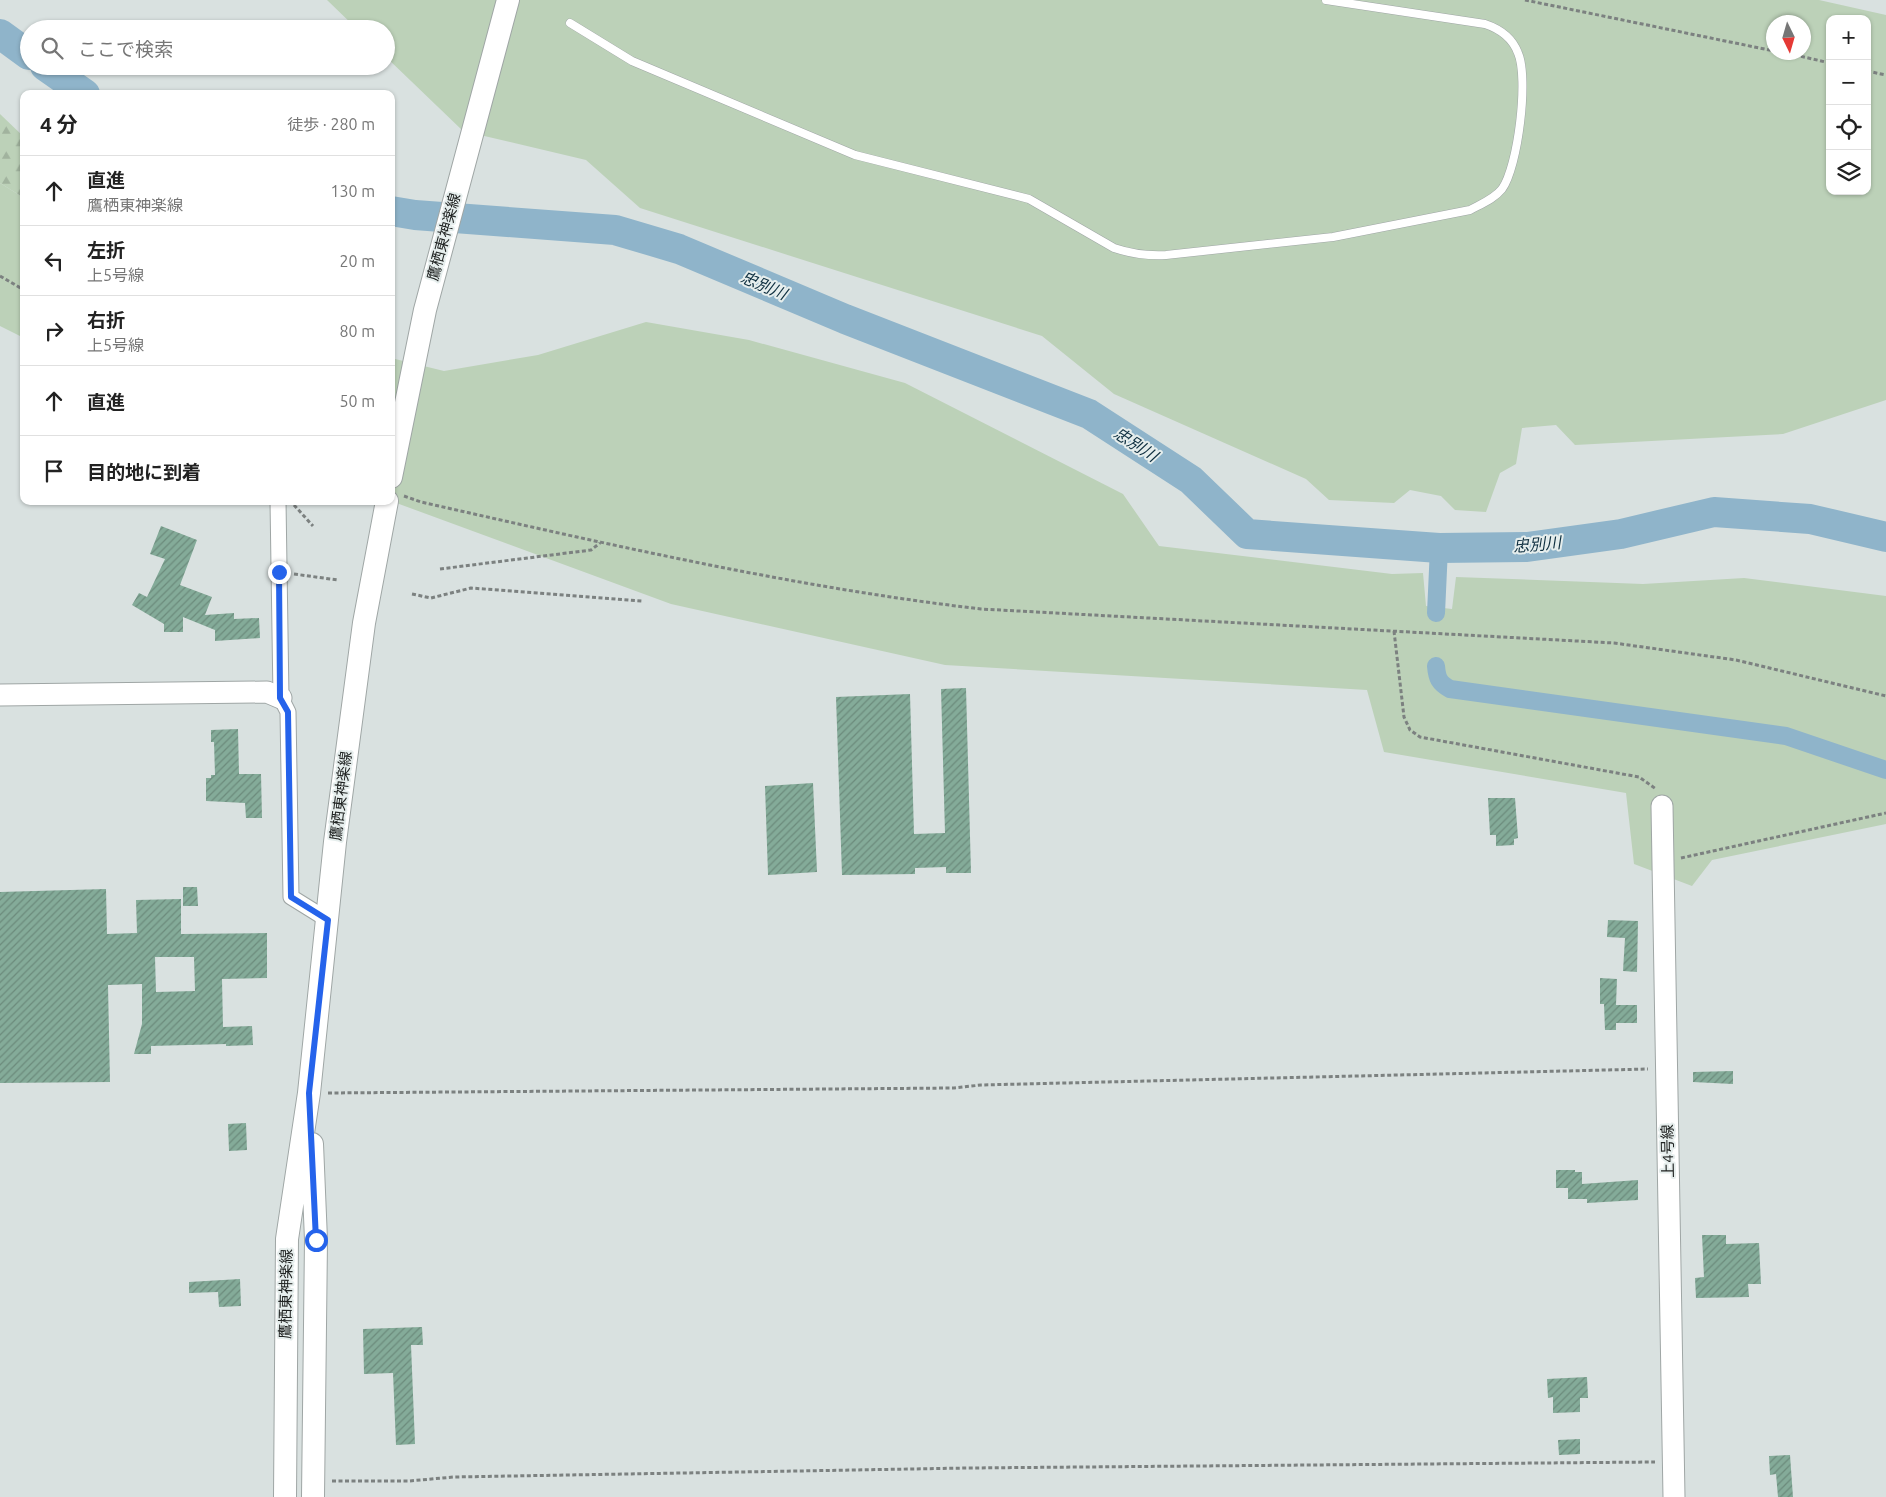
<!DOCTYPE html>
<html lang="ja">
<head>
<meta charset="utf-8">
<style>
  :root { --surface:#fff; --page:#f6f6f6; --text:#222; --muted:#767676; --line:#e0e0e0 }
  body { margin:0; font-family:Ubuntu,"Noto Sans JP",sans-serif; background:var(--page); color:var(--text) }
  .controls { position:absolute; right:15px; top:15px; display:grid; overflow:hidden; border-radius:10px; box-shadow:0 1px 4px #0004 }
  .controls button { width:45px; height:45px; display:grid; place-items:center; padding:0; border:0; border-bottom:1px solid var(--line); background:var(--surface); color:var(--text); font:25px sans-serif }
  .compass { position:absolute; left:1766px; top:15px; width:45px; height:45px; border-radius:50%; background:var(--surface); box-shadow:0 1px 4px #0004; rotate:175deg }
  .stop { position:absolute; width:15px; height:15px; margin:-11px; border:4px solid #2563eb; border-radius:50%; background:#fff }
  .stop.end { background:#2563eb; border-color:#fff; box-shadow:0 1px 5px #0008 }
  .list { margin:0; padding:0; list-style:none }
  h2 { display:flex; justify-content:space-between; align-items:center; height:65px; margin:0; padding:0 20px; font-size:21px }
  h2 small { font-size:16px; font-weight:400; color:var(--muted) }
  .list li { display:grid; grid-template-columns:32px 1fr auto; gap:15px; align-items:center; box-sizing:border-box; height:70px; padding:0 20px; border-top:1px solid var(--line) }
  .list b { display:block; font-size:19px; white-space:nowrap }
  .list p { margin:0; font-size:16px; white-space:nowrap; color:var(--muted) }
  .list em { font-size:16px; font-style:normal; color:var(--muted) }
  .icon { flex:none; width:28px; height:28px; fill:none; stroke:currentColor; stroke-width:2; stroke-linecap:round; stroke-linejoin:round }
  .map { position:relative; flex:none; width:1886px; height:1497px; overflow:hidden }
  .search { position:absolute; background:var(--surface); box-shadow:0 1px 4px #0004; left:20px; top:20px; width:375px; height:55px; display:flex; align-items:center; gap:12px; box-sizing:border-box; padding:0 18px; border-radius:28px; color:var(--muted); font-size:19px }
  .panel { position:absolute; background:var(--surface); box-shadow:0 1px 4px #0004; left:20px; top:90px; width:375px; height:415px; border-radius:10px }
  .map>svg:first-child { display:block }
  .green { fill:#bcd1b8; fill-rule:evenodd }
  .forest { fill:url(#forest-firs) }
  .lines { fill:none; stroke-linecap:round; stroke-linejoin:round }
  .canal { stroke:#8fb4ca; stroke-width:18 }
  .river { stroke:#8fb4ca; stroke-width:30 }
  .building { fill:url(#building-hatch); fill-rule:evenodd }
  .lane-casing { stroke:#9fa6a5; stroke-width:9 }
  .street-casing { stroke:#9fa6a5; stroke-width:17 }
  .secondary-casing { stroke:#9fa6a5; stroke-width:23 }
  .primary-casing { stroke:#9fa6a5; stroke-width:24 }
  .path { stroke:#7c8180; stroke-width:3; stroke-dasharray:4 2.5; stroke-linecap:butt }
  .lane { stroke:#fff; stroke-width:8 }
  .street { stroke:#fff; stroke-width:15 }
  .secondary { stroke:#fff; stroke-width:21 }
  .primary { stroke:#fff; stroke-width:22 }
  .route { stroke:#2563eb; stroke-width:6 }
  .labels { text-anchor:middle; stroke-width:4; stroke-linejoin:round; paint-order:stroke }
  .street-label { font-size:15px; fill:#202322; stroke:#e6eeed }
  .water-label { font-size:16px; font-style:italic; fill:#0d2e3f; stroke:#e6eeed }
</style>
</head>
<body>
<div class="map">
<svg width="1886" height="1497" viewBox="0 0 1886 1497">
  <defs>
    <pattern id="forest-firs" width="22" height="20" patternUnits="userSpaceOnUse" patternTransform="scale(1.25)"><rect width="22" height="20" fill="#bcd1b8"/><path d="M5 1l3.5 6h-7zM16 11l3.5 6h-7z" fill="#a1b39e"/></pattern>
    <pattern id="building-hatch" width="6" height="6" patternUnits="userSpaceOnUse" patternTransform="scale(1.25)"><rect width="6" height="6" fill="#84ab99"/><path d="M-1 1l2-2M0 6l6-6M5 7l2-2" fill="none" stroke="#6c8b7c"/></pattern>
  </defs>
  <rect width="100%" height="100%" fill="#d9e1e0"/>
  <!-- green -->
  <path class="green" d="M 327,0 L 1819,0 L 1886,15 L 1886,400 L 1783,434 L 1575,445 L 1556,425 L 1522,428 L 1516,464 L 1500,473 L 1486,512 L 1455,510 L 1441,496 L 1410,490 L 1394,503 L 1329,500 L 1306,479 L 1114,394 L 1042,336 L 640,208 L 586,160 L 463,131 L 386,57 L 386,29 L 357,29 ZM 1830,19 L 1867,19 L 1867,191 L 1830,191 ZM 1774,22 L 1804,22 L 1804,52 L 1774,52 Z
    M 0,183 L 24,198 L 24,338 L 0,326 Z
    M 646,322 L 749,340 L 905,383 L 1123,494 L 1159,546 L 1392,574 L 1423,573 L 1426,606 L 1452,609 L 1456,577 L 1643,584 L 1744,578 L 1886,596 L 1886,824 L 1712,860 L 1692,886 L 1634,864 L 1626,793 L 1384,752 L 1367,690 L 945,665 L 671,604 L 391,501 L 391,358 L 444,371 L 538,355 Z"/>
  <!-- forest -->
  <path class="forest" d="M 0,114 L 24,137 L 24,198 L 0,183 Z"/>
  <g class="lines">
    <!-- canal -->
    <path class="canal" d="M 1436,613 L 1439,548
      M 1436,666 C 1437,678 1439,683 1450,689 L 1786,736 L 1886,770"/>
    <!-- river -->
    <path class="river" d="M 0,34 L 29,55
      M 45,66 L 85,94
      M 391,211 L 415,215 L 615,230 L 679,249 L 845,319 L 1089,414 L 1191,480 L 1247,534 L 1439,548 L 1527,547 L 1621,534 L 1714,512 L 1810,519 L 1886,537"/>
  </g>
  <!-- building -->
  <path class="building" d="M 161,526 L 197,540 L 180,585 L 212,597 L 205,615 L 234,613 L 234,619 L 259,618 L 260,638 L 215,641 L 215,630 L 183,617 L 183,632 L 164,632 L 164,624 L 132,605 L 139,593 L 147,597 L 165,559 L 150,554 Z
    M 966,688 L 971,873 L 946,873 L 946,867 L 915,868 L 915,874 L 842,875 L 836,697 L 910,694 L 914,834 L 945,833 L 941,689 Z
    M 238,729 L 239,774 L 261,774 L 262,818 L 246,818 L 245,803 L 206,801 L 206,778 L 211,778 L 211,775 L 215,775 L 214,742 L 211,742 L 211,730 Z
    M 813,783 L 817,872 L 768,875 L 765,786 Z
    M 1488,798 L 1515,798 L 1518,838 L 1514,839 L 1514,845 L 1496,846 L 1496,835 L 1490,835 Z
    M 183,887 L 197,887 L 198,906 L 183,906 Z
    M 106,889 L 107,934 L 137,933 L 136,900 L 181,899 L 181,934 L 267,933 L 267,978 L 222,979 L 223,1027 L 252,1026 L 253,1045 L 226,1046 L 226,1044 L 151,1046 L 151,1054 L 134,1054 L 142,1024 L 142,984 L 108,985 L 110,1082 L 0,1083 L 0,892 ZM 155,957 L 194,957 L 195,991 L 156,992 Z
    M 1608,920 L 1638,921 L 1637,972 L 1623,971 L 1625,938 L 1607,937 Z
    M 1600,978 L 1617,979 L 1616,1005 L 1637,1005 L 1637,1023 L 1616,1023 L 1616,1030 L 1605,1030 L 1604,1004 L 1600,1004 Z
    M 1733,1071 L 1733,1084 L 1693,1082 L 1693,1072 Z
    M 246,1123 L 247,1150 L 229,1151 L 228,1124 Z
    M 1556,1170 L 1575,1170 L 1575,1172 L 1582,1172 L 1582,1184 L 1638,1180 L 1638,1200 L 1587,1203 L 1587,1199 L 1568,1199 L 1568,1188 L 1556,1188 Z
    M 1702,1235 L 1726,1235 L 1726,1244 L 1759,1243 L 1761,1284 L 1748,1284 L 1749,1297 L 1696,1298 L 1695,1278 L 1704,1277 Z
    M 240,1279 L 241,1306 L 219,1307 L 218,1292 L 189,1293 L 189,1282 Z
    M 422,1327 L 423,1345 L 411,1345 L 415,1444 L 396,1445 L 393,1373 L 364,1374 L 363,1329 Z
    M 1587,1377 L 1588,1398 L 1580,1398 L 1580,1412 L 1553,1413 L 1553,1397 L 1548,1398 L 1547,1379 Z
    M 1580,1439 L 1580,1454 L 1559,1455 L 1558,1440 Z
    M 1790,1455 L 1793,1497 L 1778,1497 L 1776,1474 L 1770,1475 L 1769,1456 Z"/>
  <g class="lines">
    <defs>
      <path id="lane" d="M 570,23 L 632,61 L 855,155 L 1029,199 L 1114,248 C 1132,254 1148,256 1166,255 L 1333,237 L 1470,210 C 1481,204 1494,199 1502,189 C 1518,167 1529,78 1518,53 C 1512,37 1500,29 1485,24 L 1326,0"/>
      <path id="street" d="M 278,501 L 281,698 L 288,712 L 291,897 L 328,920"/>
      <path id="secondary" d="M 0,695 L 267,692 L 281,698
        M 1662,806 L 1674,1497"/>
      <path id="primary" d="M 391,477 L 425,310 L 508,0
        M 312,1144 L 316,1240 L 313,1497
        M 285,1497 L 287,1239 L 309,1093 L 335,842 L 364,623 L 387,501"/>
    </defs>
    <!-- lane casing -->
    <use href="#lane" class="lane-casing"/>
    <!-- street casing -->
    <use href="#street" class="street-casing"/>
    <!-- secondary casing -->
    <use href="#secondary" class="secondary-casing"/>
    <!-- primary casing -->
    <use href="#primary" class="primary-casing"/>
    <!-- path -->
    <path class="path" d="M 1525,0 L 1774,51
      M 1782,52 L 1830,63
      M 1867,71 L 1886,75
      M 0,276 L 24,290
      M 404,496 L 421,502 C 607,544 792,587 981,609 L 1614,643 L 1736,660 L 1886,696
      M 294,505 L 313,526
      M 440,569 L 591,550 L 600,543
      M 294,574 L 338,580
      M 412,594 L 431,598 L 471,588 L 642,601
      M 1394,631 L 1404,717 L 1410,730 L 1420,737 L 1639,777 L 1656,789
      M 1681,858 L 1886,813
      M 328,1093 L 954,1088 L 981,1085 L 1648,1069
      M 332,1481 L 409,1481 L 454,1477 L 968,1468 L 1655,1462"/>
    <!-- lane -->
    <use href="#lane" class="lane"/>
    <!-- street -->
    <use href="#street" class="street"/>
    <!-- secondary -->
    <use href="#secondary" class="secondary"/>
    <!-- primary -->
    <use href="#primary" class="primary"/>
  </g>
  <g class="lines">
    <!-- route -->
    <path class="route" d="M 279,572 L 280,698 L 288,712 L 291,897 L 328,920 L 309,1093 L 316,1240"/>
  </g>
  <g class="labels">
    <!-- street labels -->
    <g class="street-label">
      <text transform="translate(444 237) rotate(-75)" y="5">鷹栖東神楽線</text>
      <text transform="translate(341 796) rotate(-83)" y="5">鷹栖東神楽線</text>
      <text transform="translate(1668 1151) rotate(-91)" y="5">上4号線</text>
      <text transform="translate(286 1294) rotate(-89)" y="5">鷹栖東神楽線</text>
    </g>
    <!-- water labels -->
    <g class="water-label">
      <text transform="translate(764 285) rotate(23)" y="6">忠別川</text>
      <text transform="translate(1136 444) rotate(33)" y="6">忠別川</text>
      <text transform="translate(1537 544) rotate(-5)" y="6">忠別川</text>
    </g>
  </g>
</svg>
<div class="controls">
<button>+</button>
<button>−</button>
<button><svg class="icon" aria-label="locate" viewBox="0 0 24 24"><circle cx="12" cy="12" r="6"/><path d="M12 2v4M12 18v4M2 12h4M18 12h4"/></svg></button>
<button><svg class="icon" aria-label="layers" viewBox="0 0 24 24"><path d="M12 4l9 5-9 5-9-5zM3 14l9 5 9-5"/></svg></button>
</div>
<svg class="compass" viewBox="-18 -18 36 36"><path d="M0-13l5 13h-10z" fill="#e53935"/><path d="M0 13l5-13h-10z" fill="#767676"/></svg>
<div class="stop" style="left:316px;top:1240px"></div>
<div class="stop end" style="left:279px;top:572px"></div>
<div class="search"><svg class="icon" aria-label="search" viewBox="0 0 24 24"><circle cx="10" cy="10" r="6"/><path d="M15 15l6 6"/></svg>ここで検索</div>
<section class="panel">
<h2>4 分<small>徒歩 · 280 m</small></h2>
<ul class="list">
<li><svg class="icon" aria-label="ahead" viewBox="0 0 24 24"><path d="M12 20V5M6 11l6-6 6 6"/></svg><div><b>直進</b><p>鷹栖東神楽線</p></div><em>130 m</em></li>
<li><svg class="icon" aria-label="left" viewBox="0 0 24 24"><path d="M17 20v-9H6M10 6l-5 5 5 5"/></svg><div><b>左折</b><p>上5号線</p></div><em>20 m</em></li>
<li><svg class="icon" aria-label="right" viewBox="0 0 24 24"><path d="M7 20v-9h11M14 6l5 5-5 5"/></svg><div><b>右折</b><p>上5号線</p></div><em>80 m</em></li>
<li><svg class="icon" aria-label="ahead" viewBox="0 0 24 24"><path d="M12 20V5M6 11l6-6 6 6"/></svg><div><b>直進</b></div><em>50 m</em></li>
<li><svg class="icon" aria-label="arrive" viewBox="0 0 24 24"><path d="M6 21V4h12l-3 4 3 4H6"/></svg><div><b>目的地に到着</b></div></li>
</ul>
</section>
</div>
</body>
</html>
